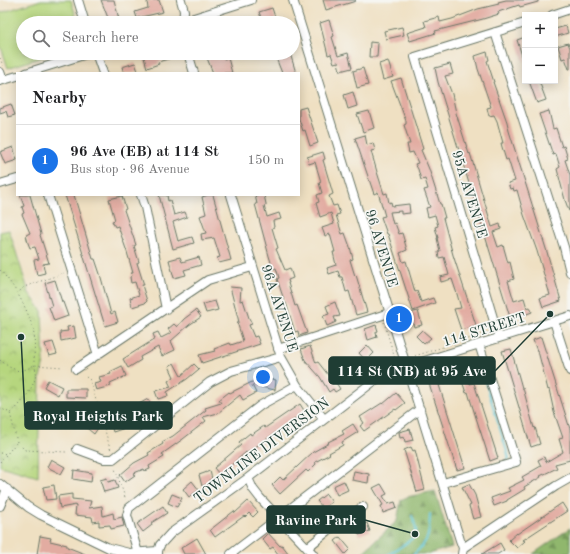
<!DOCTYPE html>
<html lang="en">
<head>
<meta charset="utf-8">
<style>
  :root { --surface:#fff; --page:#f2f2f2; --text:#202124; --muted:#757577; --line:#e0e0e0; --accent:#1a73e8 }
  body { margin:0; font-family:"Old Standard TT",serif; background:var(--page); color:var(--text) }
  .controls { position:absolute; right:12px; top:12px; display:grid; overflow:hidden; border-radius:0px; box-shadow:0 2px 10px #0003 }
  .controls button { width:36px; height:36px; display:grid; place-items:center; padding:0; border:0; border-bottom:1px solid var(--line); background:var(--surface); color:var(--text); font:20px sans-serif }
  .you { position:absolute; left:263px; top:377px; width:14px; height:14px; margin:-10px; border:3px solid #fff; border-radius:50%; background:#1a73e8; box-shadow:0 0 0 6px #1a73e833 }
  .badge { display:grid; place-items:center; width:26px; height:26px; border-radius:50%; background:var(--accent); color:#fff; font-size:13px; font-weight:700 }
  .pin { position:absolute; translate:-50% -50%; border:2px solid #fff; box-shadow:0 1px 4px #0006 }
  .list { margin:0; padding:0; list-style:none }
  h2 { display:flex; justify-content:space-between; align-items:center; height:52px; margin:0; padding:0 16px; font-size:17px }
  h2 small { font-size:13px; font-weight:400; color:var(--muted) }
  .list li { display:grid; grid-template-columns:26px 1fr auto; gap:12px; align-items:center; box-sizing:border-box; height:72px; padding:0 16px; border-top:1px solid var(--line) }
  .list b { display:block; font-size:15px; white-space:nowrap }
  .list p { margin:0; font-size:13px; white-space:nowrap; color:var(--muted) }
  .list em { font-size:13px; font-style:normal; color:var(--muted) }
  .icon { flex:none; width:22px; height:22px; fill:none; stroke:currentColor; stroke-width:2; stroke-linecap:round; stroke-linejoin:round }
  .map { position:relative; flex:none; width:570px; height:554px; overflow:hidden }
  .search { position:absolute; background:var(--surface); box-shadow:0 2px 10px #0003; left:16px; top:16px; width:284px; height:44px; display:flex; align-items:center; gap:10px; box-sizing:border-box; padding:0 14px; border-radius:22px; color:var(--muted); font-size:15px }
  .panel { position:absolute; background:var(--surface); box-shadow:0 2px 10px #0003; left:16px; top:72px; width:284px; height:124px; border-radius:0px }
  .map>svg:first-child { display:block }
  .forest { fill:url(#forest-firs); stroke:#587a50 }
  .park { fill:url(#park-crowns); stroke:#6a8a59 }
  .pitch { fill:#b6d67e; stroke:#6a8a59 }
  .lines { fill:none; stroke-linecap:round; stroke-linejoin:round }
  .stream { stroke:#5ec8d9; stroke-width:2 }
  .building { fill:#e2aca1 }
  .minor-casing { stroke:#687666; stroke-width:10 }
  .path { stroke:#687666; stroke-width:1; stroke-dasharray:1 3; stroke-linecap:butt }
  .minor { stroke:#fff; stroke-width:8 }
  .labels { text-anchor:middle; stroke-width:3.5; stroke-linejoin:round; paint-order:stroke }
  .street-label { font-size:14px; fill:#1f3d34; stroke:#f6f6f2 }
  .leader { fill:none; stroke:#1f3d34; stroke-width:1.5 }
  .callout-dot { fill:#1f3d34; stroke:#f6f6f2; stroke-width:1.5 }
  .callout { fill:#1f3d34; stroke:#1f3d34; stroke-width:1.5 }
  .callout-label { font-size:15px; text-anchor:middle; font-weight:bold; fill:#fff }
</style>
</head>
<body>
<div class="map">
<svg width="570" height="554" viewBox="0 0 570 554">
  <defs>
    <pattern id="forest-firs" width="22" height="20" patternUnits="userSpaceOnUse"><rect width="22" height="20" fill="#90b76d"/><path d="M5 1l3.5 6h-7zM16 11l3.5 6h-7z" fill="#75965a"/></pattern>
    <pattern id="park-crowns" width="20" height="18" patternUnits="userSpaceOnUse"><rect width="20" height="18" fill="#b6d67e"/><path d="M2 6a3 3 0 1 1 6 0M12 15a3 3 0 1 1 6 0" fill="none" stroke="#93af68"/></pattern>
  </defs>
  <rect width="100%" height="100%" fill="#f6f6f2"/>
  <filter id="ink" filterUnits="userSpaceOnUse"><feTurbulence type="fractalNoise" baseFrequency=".025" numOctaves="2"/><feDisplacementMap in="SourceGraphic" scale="8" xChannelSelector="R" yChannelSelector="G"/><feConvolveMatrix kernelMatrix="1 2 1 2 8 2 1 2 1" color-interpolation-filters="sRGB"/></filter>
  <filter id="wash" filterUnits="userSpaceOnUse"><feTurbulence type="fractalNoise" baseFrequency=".012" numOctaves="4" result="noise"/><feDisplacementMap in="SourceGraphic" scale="16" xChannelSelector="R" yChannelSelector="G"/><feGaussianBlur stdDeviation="0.9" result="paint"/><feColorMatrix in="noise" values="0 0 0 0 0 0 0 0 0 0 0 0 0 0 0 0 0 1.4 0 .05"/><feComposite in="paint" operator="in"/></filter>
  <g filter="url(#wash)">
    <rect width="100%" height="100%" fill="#efe0c2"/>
    <!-- forest -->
    <path class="forest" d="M 435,491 L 452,547 L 429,554 L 361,554 L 397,521 L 401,500 L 407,497 Z
      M 570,528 L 570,554 L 533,554 Z"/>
    <!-- park -->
    <path class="park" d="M 9,230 L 29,293 L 42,311 L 44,363 L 40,377 L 38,477 L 0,466 L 0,232 Z"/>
    <!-- pitch -->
    <path class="pitch" d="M 41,0 L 71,0 L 78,23 L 23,23 L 23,53 L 55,53 L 8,68 L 0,44 L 0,13 Z"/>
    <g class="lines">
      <!-- stream -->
      <path class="stream" d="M 480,364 L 509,458 L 506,461
        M 389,554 C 395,550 415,540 416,532 C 416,527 414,521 412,516
        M 414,554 C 430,540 429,534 430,514"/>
    </g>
    <g id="blocks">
      <!-- building -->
      <path class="building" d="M 101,0 L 114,0 L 120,23 L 110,23 Z
        M 152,0 L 159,0 L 163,12 L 137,18 L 135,12 L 148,8 L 147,2 Z
        M 323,0 L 355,0 L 356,1 L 326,10 Z
        M 506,0 L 538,0 L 538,2 L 520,7 L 519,5 L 498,12 L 499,14 L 483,19 L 435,31 L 436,33 L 410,41 L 407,33 L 426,27 L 424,21 L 439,17 L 440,22 L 452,19 L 478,9 L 499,4 L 498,2 Z
        M 272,8 L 277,23 L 263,23 L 259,12 Z
        M 329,20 L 334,36 L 332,37 L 338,56 L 348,53 L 352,68 L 340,71 L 338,62 L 334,63 L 331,54 L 328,55 L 320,23 Z
        M 566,26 L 568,33 L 555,37 L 555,29 Z
        M 402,27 L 404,35 L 386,39 L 384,31 Z
        M 525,37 L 525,61 L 524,62 L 517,40 Z
        M 370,42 L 378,43 L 377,57 L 369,57 Z
        M 568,43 L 570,48 L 570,69 L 569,69 L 565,58 L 562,59 L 558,46 Z
        M 487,52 L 489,60 L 487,61 L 494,82 L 493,82 L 507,122 L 509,131 L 547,252 L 561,301 L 543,307 L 540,298 L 550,295 L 537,251 L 524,215 L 517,190 L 514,191 L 513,188 L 510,189 L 508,183 L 515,181 L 508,159 L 506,160 L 502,147 L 501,143 L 503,143 L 497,121 L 494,115 L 489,116 L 487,108 L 491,107 L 478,69 L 475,56 Z
        M 147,53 L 174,53 L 175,57 L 158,62 L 159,64 L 147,68 L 143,54 Z
        M 205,53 L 222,53 L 224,59 L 228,58 L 232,73 L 213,73 Z
        M 274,53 L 290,53 L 296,73 L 282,73 Z
        M 388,61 L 393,77 L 383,80 L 379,64 Z
        M 135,63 L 138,71 L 133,73 L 124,73 L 122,67 Z
        M 450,64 L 453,74 L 445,76 L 452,94 L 456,113 L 469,154 L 470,153 L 492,227 L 500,224 L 501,229 L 493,232 L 498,247 L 503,245 L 508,263 L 510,262 L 514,279 L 508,281 L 514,301 L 524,298 L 527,308 L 530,307 L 532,312 L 524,315 L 523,313 L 510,317 L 505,301 L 438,82 L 435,68 Z
        M 363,68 L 368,85 L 357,88 L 353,71 Z
        M 401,78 L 423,149 L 421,150 L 429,169 L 440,204 L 441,204 L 445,218 L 443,218 L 453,255 L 476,325 L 461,330 L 454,309 L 461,308 L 457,294 L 452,279 L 441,282 L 440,277 L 449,275 L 444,257 L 439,258 L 438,252 L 440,251 L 437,238 L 438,238 L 435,227 L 438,226 L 435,215 L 428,217 L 426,208 L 430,207 L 424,190 L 428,189 L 425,179 L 421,180 L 418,169 L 415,164 L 418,163 L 413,152 L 409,153 L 407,144 L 410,144 L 404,125 L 406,124 L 406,121 L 391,81 Z
        M 529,81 L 539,81 L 546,100 L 537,103 Z
        M 353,92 L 357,106 L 348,109 L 344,95 Z
        M 11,104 L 15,115 L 8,117 L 6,111 L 0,113 L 0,108 Z
        M 306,107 L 318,143 L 310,146 L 305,130 L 303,131 L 299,119 L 299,109 Z
        M 369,111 L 374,128 L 363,132 L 357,114 Z
        M 549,111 L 553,129 L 556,128 L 562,147 L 564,146 L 568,159 L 565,160 L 570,175 L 570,211 L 569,211 L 565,200 L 557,169 L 560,167 L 556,154 L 553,155 L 539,114 Z
        M 365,135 L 367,145 L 373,143 L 375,150 L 371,151 L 377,172 L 384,194 L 387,193 L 389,203 L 391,202 L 392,206 L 409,204 L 410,213 L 401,214 L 401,211 L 390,212 L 393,224 L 395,223 L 399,234 L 402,233 L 407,250 L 400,253 L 403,262 L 406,261 L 415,292 L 417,291 L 421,302 L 433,298 L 435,303 L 413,311 L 388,234 L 387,234 L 381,217 L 385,216 L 378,192 L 374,194 L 355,138 Z
        M 13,147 L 17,160 L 5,164 L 0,152 Z
        M 323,152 L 325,159 L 323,160 L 333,194 L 329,196 L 333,206 L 337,205 L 340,214 L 336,215 L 342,234 L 345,233 L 350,247 L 353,259 L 350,260 L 355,276 L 356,275 L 367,312 L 356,315 L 349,291 L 346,292 L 342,277 L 340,277 L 338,271 L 329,274 L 327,268 L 336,265 L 333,252 L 335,252 L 330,234 L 325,236 L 322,228 L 334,224 L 331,213 L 320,217 L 316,203 L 319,202 L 317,195 L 322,193 L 319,183 L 321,182 L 315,162 L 309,164 L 307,157 Z
        M 20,195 L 30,195 L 41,234 L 40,235 L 49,263 L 43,264 L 45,273 L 37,275 L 34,260 L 39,259 L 35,247 L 30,248 L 28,243 L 26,235 L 30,233 L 22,214 L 24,213 L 22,207 L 24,206 Z
        M 65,195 L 74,195 L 93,259 L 95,259 L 100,274 L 111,314 L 115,312 L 118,322 L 105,326 Z
        M 159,195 L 167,195 L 168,201 L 170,200 L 174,215 L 185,212 L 187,217 L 173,222 L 178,241 L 192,237 L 194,243 L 173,249 Z
        M 208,195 L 213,195 L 231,260 L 219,263 L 217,258 L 220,257 L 214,238 L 202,240 L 201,234 L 206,233 L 200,216 L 206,214 L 202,197 Z
        M 255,195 L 264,195 L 266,204 L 266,205 L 264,206 L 267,217 L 279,213 L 281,219 L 273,221 L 274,227 L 272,228 L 278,248 L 276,249 L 285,270 L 290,268 L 293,278 L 288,280 L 289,283 L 288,283 L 295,306 L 297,305 L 307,333 L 299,336 L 298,331 L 295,332 L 286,303 L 285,303 L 277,279 L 279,278 L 276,268 L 273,269 L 269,256 L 255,204 L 257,204 Z
        M 122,196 L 126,209 L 124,210 L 136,245 L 134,246 L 139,262 L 137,263 L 144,285 L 142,285 L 147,301 L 145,303 L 132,307 L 130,298 L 139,295 L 135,282 L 131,283 L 130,277 L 132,276 L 131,273 L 133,273 L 127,252 L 118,226 L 115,227 L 112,221 L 115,220 L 109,199 Z
        M 180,257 L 182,262 L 199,257 L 201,265 L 184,270 L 186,275 L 174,278 L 169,260 Z
        M 55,280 L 62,302 L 63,302 L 68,316 L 54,321 L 49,307 L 52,306 L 45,283 Z
        M 230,287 L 241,288 L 240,301 L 243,300 L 249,318 L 252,324 L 249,325 L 254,337 L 257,336 L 260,344 L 202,363 L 199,355 L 215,351 L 214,349 L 230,343 L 231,345 L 243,341 L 237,322 L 239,322 Z
        M 215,301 L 218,310 L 206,313 L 203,304 Z
        M 335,302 L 340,316 L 334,317 L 336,322 L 327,326 L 323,316 L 329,314 L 326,306 Z
        M 196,310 L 201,317 L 189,325 L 171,341 L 175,350 L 162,356 L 158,347 L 140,357 L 141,360 L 128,368 L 123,359 L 155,339 L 153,334 L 158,332 L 161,338 L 171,333 L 168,329 L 174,324 L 177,327 L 184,319 Z
        M 418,311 L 422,325 L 414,327 L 410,313 Z
        M 376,325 L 378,331 L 376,332 L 377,337 L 368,340 L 365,329 Z
        M 74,326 L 76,338 L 61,341 L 60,332 L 68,331 L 67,327 Z
        M 422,330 L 431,338 L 424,344 L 416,336 Z
        M 541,337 L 570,429 L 570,460 L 555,464 L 557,468 L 540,476 L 541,477 L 524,487 L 525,489 L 507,500 L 507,501 L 494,506 L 491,498 L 510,491 L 508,488 L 524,480 L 522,477 L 541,466 L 538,460 L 544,457 L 546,462 L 563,452 L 559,439 L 563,438 L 554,412 L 549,389 L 548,390 L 544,374 L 538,351 L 537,351 L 533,340 Z
        M 53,342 L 57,354 L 49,356 L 45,344 Z
        M 367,345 L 374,353 L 366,361 L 359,353 Z
        M 310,346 L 316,363 L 318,362 L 329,376 L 331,375 L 340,389 L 335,392 L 333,389 L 329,392 L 320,377 L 305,360 L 301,349 Z
        M 511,349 L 522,388 L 523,388 L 534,428 L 535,427 L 540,444 L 531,447 L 502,351 Z
        M 469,362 L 472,372 L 467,373 L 470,384 L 474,383 L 498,458 L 490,461 L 470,399 L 468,392 L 466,393 L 460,375 L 458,376 L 455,366 Z
        M 174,363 L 181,376 L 194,364 L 199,369 L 187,379 L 167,392 L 168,396 L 158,399 L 155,391 L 171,387 L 168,381 L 174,377 L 169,366 Z
        M 122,366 L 126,376 L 110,383 L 111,386 L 96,390 L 94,384 L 101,382 L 99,377 L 111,374 L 110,372 Z
        M 437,370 L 440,377 L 444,375 L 446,383 L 439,385 L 465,468 L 457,470 L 426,374 Z
        M 257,376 L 276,380 L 275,390 L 252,385 L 256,393 L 243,400 L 240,395 L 218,413 L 203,417 L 206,421 L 183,439 L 162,454 L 164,457 L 149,466 L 150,469 L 145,471 L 144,469 L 134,473 L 135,475 L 125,482 L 120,475 L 134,463 L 149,455 L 148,453 L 163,444 L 162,442 L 173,436 L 206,410 L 205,408 L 221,403 L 219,400 L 229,392 L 230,393 L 256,380 Z
        M 48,380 L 62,387 L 58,395 L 44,387 Z
        M 66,389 L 86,389 L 86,398 L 66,397 Z
        M 396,393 L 405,403 L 396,410 L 395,409 L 364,431 L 360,426 L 364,423 L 360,417 L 382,403 L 383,404 Z
        M 148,399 L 153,408 L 143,414 L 128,427 L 113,432 L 111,424 L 124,420 L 140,406 L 139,404 Z
        M 300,404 L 305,412 L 247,453 L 246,452 L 220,475 L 214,468 L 241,445 L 239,442 L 250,433 L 251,435 L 264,426 L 265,428 Z
        M 87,419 L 98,428 L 94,434 L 82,424 Z
        M 353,424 L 358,432 L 342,442 L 343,445 L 329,453 L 330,454 L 315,462 L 316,464 L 308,472 L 306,470 L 280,494 L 272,485 L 280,477 L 283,480 L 313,452 L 329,443 L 328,442 L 344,434 L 342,431 Z
        M 410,429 L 413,440 L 405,442 L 404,437 L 400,438 L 399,432 Z
        M 411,447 L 413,451 L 415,450 L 425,490 L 417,492 L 404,450 Z
        M 51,459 L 65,467 L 61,474 L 47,467 Z
        M 74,470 L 92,473 L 91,482 L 73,479 Z
        M 210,471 L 212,479 L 209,480 L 210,483 L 202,486 L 199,475 Z
        M 354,471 L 369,474 L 368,483 L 352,480 Z
        M 107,478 L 108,482 L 115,480 L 118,488 L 104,492 L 100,480 Z
        M 192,481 L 199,490 L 189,497 L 183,489 Z
        M 344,481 L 348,490 L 337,495 L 333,486 Z
        M 381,484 L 387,494 L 383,496 L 388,504 L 395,502 L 397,508 L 383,513 L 381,506 L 383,505 L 373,488 Z
        M 469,484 L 475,495 L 481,517 L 473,519 L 469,506 L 471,505 L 462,487 Z
        M 54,485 L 56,499 L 46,500 L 43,487 Z
        M 72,494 L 72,499 L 91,501 L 89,508 L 102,506 L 103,516 L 113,513 L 114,519 L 122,517 L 124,526 L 111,529 L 110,525 L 99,526 L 99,521 L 93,522 L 92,517 L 75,515 L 76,505 L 60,508 L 58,496 Z
        M 172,494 L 182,498 L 177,507 L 168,503 Z
        M 326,494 L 332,502 L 323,508 L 317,501 Z
        M 248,501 L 258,512 L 253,517 L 249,513 L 245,517 L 244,516 L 215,537 L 210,530 L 234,511 L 235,513 Z
        M 562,503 L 567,511 L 523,540 L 525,541 L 517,548 L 509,540 L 517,533 L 517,534 L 533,523 Z
        M 163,506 L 167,513 L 151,523 L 152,525 L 143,532 L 137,524 Z
        M 367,523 L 370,531 L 359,535 L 356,527 Z
        M 268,533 L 280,546 L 282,545 L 289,554 L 278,554 L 273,547 L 270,549 L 262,539 Z
        M 40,536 L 51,538 L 50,541 L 67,545 L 67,547 L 85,554 L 37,554 Z
        M 340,537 L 350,549 L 345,554 L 335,541 Z
        M 197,538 L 206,554 L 184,554 L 181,548 Z
        M 500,543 L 504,550 L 498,554 L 482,554 Z"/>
    </g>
  </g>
  <g filter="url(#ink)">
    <use href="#blocks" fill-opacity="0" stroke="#687666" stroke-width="1"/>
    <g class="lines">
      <defs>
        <path id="minor" d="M 78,0 L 85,23
          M 181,0 L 184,11 L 183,23
          M 293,0 L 460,540 L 463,548 L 462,554
          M 552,15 L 570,9
          M 178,23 L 251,0
          M 495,32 L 564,247 L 570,272
          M 96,53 L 103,73
          M 188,53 L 194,73
          M 0,72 L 3,80
          M 26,73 L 90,53
          M 0,81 L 17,76
          M 0,184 L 17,179
          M 48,195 L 98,355
          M 141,195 L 145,207 L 166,309
          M 231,195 L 281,357 L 297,385 L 324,419
          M 554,321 L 570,371
          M 499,338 L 415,57 L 525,23
          M 278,349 L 389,313
          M 76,369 L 208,280 L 252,267
          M 77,449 L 104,459 L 113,459 L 210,382 L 231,371 L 281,357
          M 248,478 L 253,489 L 260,498 L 313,554
          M 443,483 L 516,462 L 479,344
          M 0,484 L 28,507 L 41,515 L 109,548 L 129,553 L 158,551 L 158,554
          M 0,506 L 7,489
          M 307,548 L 334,526 L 363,507
          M 463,548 L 556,486 L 570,478
          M 158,551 L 160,545 L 171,533 L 248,478 L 387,371 L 395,367 L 418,363 L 570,316
          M 138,553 L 127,515 L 129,508 L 261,405 L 297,385
          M 231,554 L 420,409"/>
      </defs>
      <!-- minor casing -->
      <use href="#minor" class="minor-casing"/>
      <!-- path -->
      <path class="path" d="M 302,0 L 303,4
        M 0,58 L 3,66
        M 0,270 C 15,286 31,314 34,335 C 35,345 34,354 34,363 C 34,367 37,371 36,375 C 34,387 20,407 10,413
        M 17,294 L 24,287 L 64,273
        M 384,322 L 395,359
        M 415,356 L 490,332
        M 0,360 L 9,367 L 19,371 L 27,369 L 34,365 L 63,367
        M 86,377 L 90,380 L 111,451
        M 0,408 L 10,413 L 17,442 L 25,450 L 66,452
        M 0,453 L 7,454
        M 0,462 L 17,442
        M 114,466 L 126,500"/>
      <!-- minor -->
      <use href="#minor" class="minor"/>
    </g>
  </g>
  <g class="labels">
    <!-- street labels -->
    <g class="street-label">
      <text transform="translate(470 194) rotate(73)" y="5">95A AVENUE</text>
      <text transform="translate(382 248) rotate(73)" y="5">96 AVENUE</text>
      <text transform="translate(280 308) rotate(72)" y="5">96A AVENUE</text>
      <text transform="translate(484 329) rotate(-17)" y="5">114 STREET</text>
      <text transform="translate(261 450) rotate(-37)" y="5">TOWNLINE DIVERSION</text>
    </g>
  </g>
  <!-- callouts -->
  <path class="leader" d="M550 314L495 371M21 337L25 416M415 534L365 520"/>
  <g class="callout-dot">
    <circle cx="550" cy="314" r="4"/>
    <circle cx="21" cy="337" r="4"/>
    <circle cx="415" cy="534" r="4"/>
  </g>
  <g class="callout">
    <rect x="329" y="357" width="166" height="27" rx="4"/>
    <rect x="25" y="402" width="147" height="27" rx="4"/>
    <rect x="267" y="506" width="98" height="27" rx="4"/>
  </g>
  <g class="callout-label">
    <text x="412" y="376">114 St (NB) at 95 Ave</text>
    <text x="98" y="421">Royal Heights Park</text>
    <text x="316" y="525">Ravine Park</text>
  </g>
</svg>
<div class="controls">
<button>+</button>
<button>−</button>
</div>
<div class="you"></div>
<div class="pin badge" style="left:399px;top:319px">1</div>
<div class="search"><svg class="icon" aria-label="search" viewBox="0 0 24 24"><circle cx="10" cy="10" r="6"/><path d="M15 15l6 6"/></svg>Search here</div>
<section class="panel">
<h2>Nearby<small></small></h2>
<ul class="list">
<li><span class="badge">1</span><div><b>96 Ave (EB) at 114 St</b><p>Bus stop · 96 Avenue</p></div><em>150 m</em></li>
</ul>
</section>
</div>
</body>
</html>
